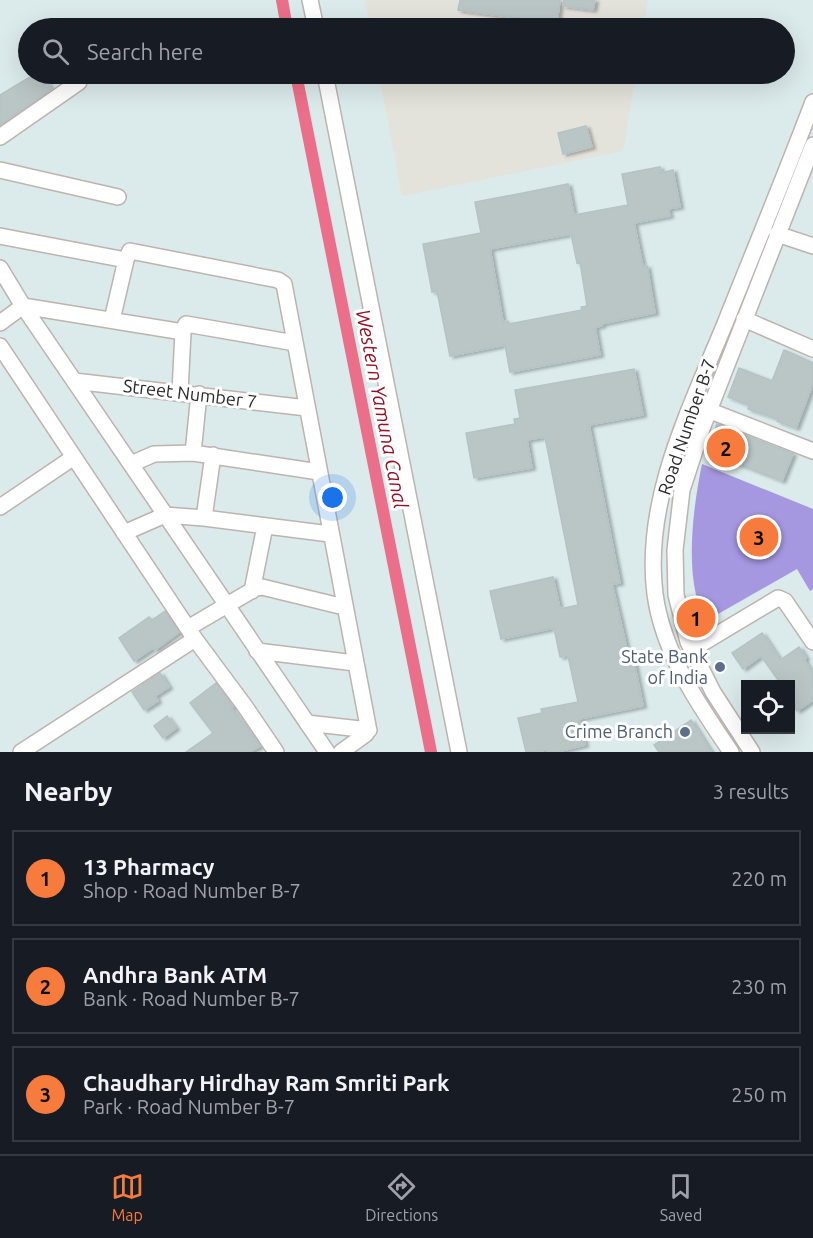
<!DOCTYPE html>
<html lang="en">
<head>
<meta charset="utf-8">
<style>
  :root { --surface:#171b24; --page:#242831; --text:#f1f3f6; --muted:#9ea1a6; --line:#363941; --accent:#f77b3c }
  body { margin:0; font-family:Ubuntu,sans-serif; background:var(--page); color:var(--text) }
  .controls { position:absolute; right:18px; bottom:18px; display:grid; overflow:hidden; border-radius:0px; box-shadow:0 6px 24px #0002 }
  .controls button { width:54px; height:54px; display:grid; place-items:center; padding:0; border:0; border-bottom:2px solid var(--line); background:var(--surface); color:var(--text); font:30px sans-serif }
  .you { position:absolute; left:333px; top:498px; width:21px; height:21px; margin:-15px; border:4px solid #fff; border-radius:50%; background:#1a73e8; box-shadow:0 0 0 9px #1a73e833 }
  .badge { display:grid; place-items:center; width:39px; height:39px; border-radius:50%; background:var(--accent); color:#111; font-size:20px; font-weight:700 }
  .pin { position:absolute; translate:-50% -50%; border:3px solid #fff; box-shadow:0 2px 6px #0006 }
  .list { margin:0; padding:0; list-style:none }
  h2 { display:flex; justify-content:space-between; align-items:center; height:78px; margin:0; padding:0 24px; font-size:26px }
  h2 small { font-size:20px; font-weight:400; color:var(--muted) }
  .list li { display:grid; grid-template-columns:39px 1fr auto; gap:18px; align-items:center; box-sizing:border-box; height:96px; margin:0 12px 12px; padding:0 12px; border:2px solid var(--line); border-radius:0px }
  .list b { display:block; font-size:22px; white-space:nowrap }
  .list p { margin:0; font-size:20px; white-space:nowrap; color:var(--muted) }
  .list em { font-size:20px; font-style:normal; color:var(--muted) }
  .icon { flex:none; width:33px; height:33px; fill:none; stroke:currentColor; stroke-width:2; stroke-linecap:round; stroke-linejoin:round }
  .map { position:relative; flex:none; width:813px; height:752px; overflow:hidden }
  .search { position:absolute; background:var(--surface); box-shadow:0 6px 24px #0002; left:18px; right:18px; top:18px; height:66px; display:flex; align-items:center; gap:15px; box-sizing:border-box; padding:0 21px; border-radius:33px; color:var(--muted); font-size:22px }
  .sheet { height:402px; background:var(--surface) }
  nav { display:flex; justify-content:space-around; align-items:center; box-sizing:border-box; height:84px; border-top:2px solid var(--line); background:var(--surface); font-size:16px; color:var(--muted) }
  nav a { display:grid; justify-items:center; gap:3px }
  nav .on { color:var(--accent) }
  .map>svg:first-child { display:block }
  .industrial { fill:#e3e2db }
  .green { fill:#a598e1 }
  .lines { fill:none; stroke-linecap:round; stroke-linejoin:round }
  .canal { stroke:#ec6f89; stroke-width:12 }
  .building { fill:#bac5c6; stroke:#b5c3c6; stroke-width:1.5; fill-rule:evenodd; filter:url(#shadow) }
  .minor-casing { stroke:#bdb3af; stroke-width:18 }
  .minor { stroke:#fff; stroke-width:15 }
  .service-dot { fill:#5c6f8a; stroke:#fff; stroke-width:2 }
  .labels { text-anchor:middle; stroke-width:6; stroke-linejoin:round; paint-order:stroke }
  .street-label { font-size:18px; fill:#292929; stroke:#fff }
  .service-label { font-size:18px; fill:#4e5e75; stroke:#fff; text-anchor:end }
  .water-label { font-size:20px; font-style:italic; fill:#960f22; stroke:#fff }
</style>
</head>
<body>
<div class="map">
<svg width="813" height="752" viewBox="0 0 813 752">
  <defs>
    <filter id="shadow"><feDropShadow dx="3.5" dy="2" stdDeviation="1.5" flood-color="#0004"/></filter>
  </defs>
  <rect width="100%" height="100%" fill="#dbeaeb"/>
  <!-- industrial -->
  <path class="industrial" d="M 365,0 L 648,0 L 643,28 L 371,28 Z
    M 379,74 L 636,74 L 623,151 L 402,196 Z"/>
  <!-- green -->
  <path class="green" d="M 702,464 L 813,509 L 813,589 L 810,591 L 797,569 L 704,622 C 702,613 698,604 696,595 C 687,555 694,503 702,464 Z"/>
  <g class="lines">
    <!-- canal -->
    <path class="canal" d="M 282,0 L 287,28
      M 296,74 L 431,752"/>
  </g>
  <!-- building -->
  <path class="building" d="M 460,0 L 560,0 L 557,23 L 458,10 Z
    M 564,0 L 595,0 L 593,10 L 563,6 Z
    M 35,74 L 38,74 L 44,84 L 47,82 L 51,89 L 0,125 L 0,95 Z
    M 586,126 L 592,147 L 563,154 L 558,133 Z
    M 660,167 L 661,173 L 673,170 L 680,207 L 668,209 L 670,216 L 634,223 L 643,267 L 647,266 L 655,313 L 601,324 L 602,326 L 595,327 L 600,355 L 510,372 L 505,345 L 450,356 L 437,291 L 432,292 L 423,244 L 481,233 L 475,202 L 523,193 L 568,184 L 574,215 L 628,205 L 622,174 ZM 571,234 L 577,263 L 580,262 L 587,306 L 581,307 L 582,310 L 509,324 L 508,321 L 503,322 L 490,249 Z
    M 784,350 L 813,363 L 813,383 L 796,428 L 777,421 L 778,419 L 748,409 L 749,405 L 728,397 L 739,368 L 772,381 Z
    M 634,369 L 643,415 L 589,425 L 620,583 L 612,584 L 629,658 L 633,657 L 643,706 L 579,719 L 585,745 L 557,752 L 548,752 L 547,750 L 526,752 L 518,718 L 542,713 L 541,709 L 578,702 L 568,656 L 560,657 L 554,628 L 501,639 L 490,591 L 553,577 L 560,609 L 578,605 L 545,437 L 527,440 L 532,468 L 474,478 L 466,433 L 515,424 L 514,419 L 520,418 L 515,390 Z
    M 717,424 L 793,454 L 782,481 L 707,452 Z
    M 165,611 L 179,632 L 155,650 L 153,648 L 134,661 L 119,638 L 149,617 L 152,620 Z
    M 762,633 L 780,660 L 799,647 L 806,658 L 804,660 L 813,673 L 813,700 L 797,711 L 790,701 L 790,684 L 781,684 L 761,656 L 743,669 L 732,653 Z
    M 160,673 L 169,687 L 155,696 L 158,701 L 144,710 L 132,692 Z
    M 216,683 L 233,707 L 231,708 L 260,746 L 250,752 L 186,752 L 213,733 L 190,703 Z
    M 167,716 L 176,728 L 163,738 L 154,726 Z
    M 691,720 L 711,752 L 659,752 L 654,745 Z"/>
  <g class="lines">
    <defs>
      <path id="minor" d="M 310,0 L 316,28
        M 325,74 L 459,752
        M 0,137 L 79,82
        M 0,170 L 118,197
        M 777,234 L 813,246
        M 0,236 L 126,260
        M 0,268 L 23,306 L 327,752
        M 744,319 L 813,349
        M 112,320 L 126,260 L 130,251 L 278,280 L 284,284 L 368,726 L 366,734 L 341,752
        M 0,323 L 23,306 L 183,332
        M 0,346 L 195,639 L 244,705 L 276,752
        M 74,381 L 307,408
        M 180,392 L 183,332 L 186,324 L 295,343
        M 708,410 L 813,451
        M 193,453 L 199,394
        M 131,464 L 154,454 L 193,453 L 319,472
        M 0,507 L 74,457
        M 204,518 L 213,455
        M 124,533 L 165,515 L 204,518 L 330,534
        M 252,591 L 265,526
        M 188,628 L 256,588 L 262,587 L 344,607
        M 691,650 L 778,598 L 785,601 L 813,642
        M 257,651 L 355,663
        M 307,723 L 369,730
        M 21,752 L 195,639
        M 731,752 C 698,704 663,653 655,594 C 643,499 691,407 726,321 C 755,248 785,176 813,102
        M 752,752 L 713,692 L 688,642 L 676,595 L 675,550 L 682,490 L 703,426 L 813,145"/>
    </defs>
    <!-- minor casing -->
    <use href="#minor" class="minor-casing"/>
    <!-- minor -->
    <use href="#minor" class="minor"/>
  </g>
  <!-- markers -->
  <g class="service-dot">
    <circle cx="720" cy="667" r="6"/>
    <circle cx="685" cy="732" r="6"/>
  </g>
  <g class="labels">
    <!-- street labels -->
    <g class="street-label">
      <text transform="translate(190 394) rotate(7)" y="6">Street Number 7</text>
      <text transform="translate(687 427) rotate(-71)" y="6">Road Number B-7</text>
    </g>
    <!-- service labels -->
    <g class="service-label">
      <text x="708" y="663">State Bank<tspan x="708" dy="21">of India</tspan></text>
      <text x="673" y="738">Crime Branch</text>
    </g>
    <!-- water labels -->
    <g class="water-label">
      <text transform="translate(382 409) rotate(79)" y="7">Western Yamuna Canal</text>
    </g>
  </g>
</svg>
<div class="controls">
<button><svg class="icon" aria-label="locate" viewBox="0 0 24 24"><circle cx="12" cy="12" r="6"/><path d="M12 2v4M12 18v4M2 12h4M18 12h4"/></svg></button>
</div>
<div class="you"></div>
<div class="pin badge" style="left:696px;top:618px">1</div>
<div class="pin badge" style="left:726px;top:448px">2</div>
<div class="pin badge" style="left:759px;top:537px">3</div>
<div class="search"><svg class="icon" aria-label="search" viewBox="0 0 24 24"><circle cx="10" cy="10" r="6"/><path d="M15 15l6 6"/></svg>Search here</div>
</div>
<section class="sheet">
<h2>Nearby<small>3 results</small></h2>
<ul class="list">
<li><span class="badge">1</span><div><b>13 Pharmacy</b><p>Shop · Road Number B-7</p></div><em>220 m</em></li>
<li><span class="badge">2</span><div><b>Andhra Bank ATM</b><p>Bank · Road Number B-7</p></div><em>230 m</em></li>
<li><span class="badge">3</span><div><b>Chaudhary Hirdhay Ram Smriti Park</b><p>Park · Road Number B-7</p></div><em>250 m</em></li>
</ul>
</section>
<nav>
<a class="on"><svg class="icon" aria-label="map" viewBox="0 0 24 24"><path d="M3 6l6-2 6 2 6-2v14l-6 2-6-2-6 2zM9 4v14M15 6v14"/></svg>Map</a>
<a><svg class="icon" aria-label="directions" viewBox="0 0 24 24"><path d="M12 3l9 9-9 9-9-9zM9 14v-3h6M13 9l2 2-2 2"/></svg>Directions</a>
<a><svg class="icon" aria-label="saved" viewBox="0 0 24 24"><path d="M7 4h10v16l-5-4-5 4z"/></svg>Saved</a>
</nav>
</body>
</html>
